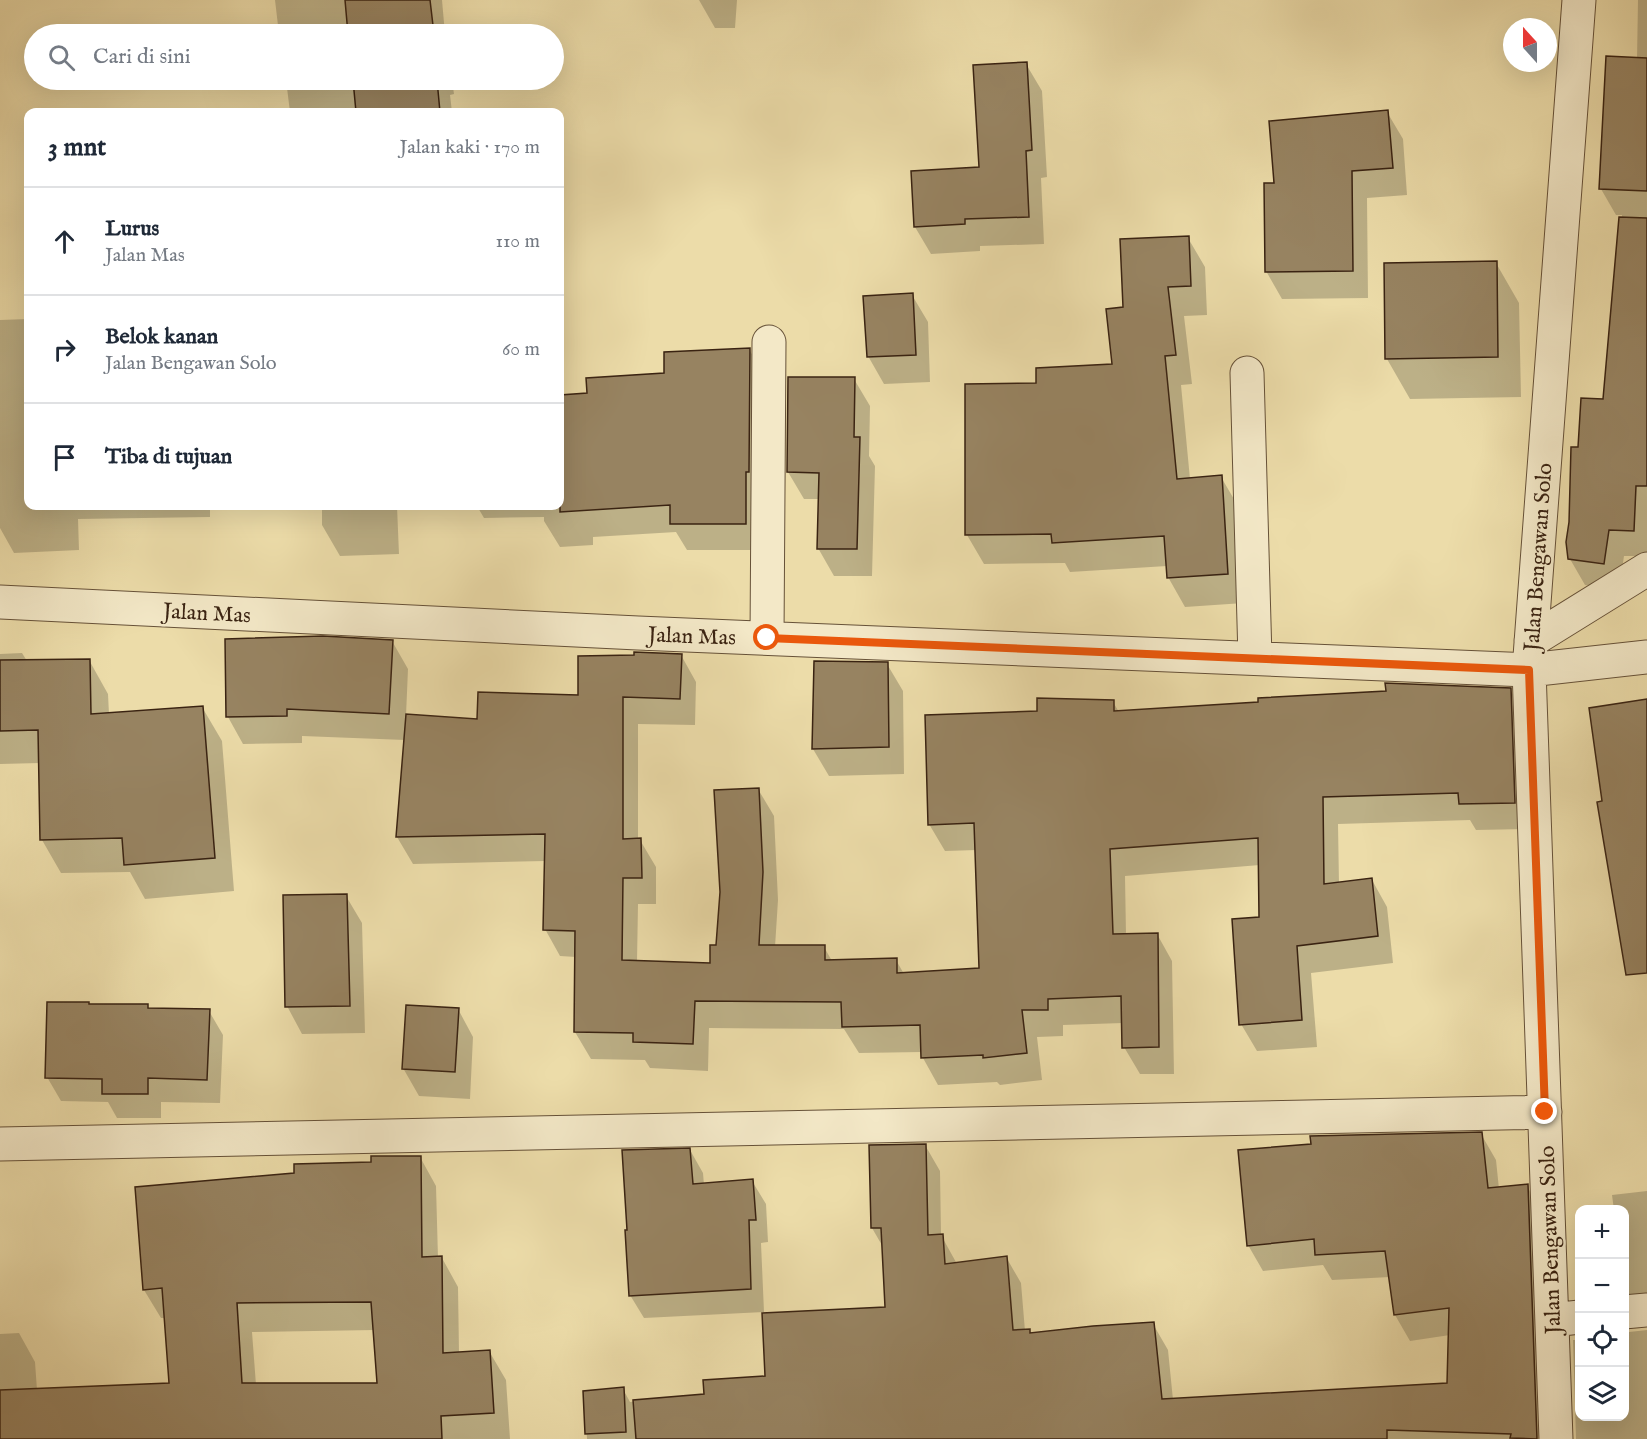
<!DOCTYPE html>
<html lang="id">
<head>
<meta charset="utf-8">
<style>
  :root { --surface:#fff; --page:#f6f6f7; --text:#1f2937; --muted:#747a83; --line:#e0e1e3 }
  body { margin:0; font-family:"IM FELL English",serif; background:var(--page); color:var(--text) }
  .controls { position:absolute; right:18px; bottom:18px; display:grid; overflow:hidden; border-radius:12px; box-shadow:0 6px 24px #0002 }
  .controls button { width:54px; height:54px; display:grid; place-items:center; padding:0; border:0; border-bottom:2px solid var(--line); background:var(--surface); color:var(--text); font:30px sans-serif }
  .compass { position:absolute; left:1503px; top:18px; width:54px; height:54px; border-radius:50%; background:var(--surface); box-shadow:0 6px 24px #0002; rotate:339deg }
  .stop { position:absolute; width:18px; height:18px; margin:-14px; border:4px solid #ea580c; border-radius:50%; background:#fff }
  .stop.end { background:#ea580c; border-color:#fff; box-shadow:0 2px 6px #0008 }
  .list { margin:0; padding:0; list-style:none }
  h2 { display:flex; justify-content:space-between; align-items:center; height:78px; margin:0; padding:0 24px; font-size:26px }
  h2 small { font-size:20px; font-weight:400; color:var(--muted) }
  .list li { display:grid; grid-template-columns:39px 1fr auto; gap:18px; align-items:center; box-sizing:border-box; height:108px; padding:0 24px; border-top:2px solid var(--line) }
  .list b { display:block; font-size:22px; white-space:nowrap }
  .list p { margin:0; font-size:20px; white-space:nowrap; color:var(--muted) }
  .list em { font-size:20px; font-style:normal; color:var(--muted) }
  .icon { flex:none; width:33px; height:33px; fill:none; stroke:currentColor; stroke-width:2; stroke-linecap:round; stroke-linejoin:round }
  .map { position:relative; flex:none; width:1647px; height:1439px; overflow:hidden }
  .search { position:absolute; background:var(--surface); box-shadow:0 6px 24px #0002; left:24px; top:24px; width:540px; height:66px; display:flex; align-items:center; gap:15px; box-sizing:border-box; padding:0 21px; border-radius:33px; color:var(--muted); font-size:22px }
  .panel { position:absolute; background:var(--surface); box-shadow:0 6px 24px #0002; left:24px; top:108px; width:540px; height:402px; border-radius:12px }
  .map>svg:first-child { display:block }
  .shadow { fill:#0003; fill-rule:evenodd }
  .building { fill:#978361; stroke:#3a2312; stroke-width:1.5; fill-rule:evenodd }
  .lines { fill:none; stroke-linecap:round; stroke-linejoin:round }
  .minor-casing { stroke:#665138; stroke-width:35 }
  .minor { stroke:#f3e8c7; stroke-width:33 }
  .route { stroke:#ea580c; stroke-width:8 }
  .labels { text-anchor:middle; stroke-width:4.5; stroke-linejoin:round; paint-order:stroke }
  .street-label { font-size:22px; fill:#3a2312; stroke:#f3e8c7 }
</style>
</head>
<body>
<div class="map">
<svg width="1647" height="1439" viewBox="0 0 1647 1439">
  <rect width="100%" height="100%" fill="#ecdca9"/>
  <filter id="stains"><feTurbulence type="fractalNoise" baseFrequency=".00333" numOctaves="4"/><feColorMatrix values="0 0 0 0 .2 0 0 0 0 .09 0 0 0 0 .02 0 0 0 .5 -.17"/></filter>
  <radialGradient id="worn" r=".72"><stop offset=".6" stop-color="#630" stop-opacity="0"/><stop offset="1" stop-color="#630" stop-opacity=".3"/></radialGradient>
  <!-- shadow -->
  <path class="shadow" d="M 275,0 L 442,0 L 445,34 L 279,34 Z
    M 699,0 L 737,0 L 735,28 L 715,28 Z
    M 1638,0 L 1647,0 L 1647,556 L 1624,556 L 1619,590 L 1585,585 L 1570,559 L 1579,449 L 1604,401 L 1622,215 L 1616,215 L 1601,189 L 1637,59 Z
    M 1026,64 L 1042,91 L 1047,177 L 1041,178 L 1044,244 L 980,246 L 980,251 L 931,254 L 915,227 L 981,168 Z
    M 286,80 L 452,80 L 454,94 L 450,95 L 452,112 L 290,112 Z
    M 1387,112 L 1403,139 L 1407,195 L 1367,198 L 1368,298 L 1282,299 L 1266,271 L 1276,185 Z
    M 1188,238 L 1205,267 L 1207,315 L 1184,316 L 1192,384 L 1181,385 L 1190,479 L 1221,477 L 1238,506 L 1244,603 L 1185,607 L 1168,577 L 1167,566 L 1070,572 L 1065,563 L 984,564 L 967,535 L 1038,385 L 1113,366 L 1125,309 Z
    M 1496,263 L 1519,303 L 1521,397 L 1410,399 L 1387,359 Z
    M 912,295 L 928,322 L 930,382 L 884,384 L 868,356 Z
    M 28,319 L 28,506 L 397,506 L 399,554 L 340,556 L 322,525 L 322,509 L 210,506 L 210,517 L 78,519 L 79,550 L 14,553 L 0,528 L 0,320 Z
    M 749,349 L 764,376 L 760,550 L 687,550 L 676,532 L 593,537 L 593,545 L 560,547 L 544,521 L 544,517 L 484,518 L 477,506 L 560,506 L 560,396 L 588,394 L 666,374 Z
    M 854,379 L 870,406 L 869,456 L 875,466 L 872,576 L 834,576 L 818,548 L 820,499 L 804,499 L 788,472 Z
    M 392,641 L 408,669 L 406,716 L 479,721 L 579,697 L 681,655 L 696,682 L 695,725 L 638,724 L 638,840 L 640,840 L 656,867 L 656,904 L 638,904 L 637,962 L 711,965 L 718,947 L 758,789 L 774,816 L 778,900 L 775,947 L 824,947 L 832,961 L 896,960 L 904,974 L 981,970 L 977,850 L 945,851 L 929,824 L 1038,712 L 1113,702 L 1119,712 L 1510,689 L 1526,717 L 1530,829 L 1476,830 L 1470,820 L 1338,824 L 1339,884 L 1372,880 L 1387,907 L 1393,963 L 1311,973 L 1317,1047 L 1257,1051 L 1241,1024 L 1261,919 L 1260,865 L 1125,876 L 1126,935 L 1157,934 L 1172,961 L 1174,1074 L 1140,1074 L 1124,1047 L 1123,1023 L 1063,1025 L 1063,1036 L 1037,1037 L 1042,1080 L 1000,1085 L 997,1082 L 938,1085 L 923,1058 L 922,1052 L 859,1053 L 844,1029 L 709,1028 L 708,1071 L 650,1068 L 645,1060 L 591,1059 L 575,1032 L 576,957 L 560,956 L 545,929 L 546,861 L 413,864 L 397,837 L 405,740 L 302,736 L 302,743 L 243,744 L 228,717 Z
    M 22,653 L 27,661 L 89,660 L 108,694 L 109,714 L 202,707 L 222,741 L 234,891 L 145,899 L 130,872 L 61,873 L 42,840 L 40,763 L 0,764 L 0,654 Z
    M 887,664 L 903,691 L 904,774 L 829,776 L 813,749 Z
    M 346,896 L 362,923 L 365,1033 L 302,1034 L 287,1006 Z
    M 147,1006 L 149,1009 L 209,1011 L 223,1035 L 220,1103 L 161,1102 L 161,1118 L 117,1118 L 108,1102 L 61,1101 L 47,1077 Z
    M 458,1009 L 473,1037 L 470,1099 L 419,1096 L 403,1068 Z
    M 1481,1134 L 1496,1160 L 1499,1189 L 1527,1186 L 1542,1212 L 1550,1439 L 587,1439 L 584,1392 L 623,1389 L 630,1402 L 706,1395 L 766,1377 L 886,1308 L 883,1247 L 872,1228 L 925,1145 L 940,1171 L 941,1235 L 957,1264 L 1006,1257 L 1021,1283 L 1025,1331 L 1029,1331 L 1031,1334 L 1153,1324 L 1168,1350 L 1173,1400 L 1448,1384 L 1450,1335 L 1410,1341 L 1395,1315 L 1390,1277 L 1332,1280 L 1323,1265 L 1263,1271 L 1248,1245 Z
    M 690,1150 L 703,1173 L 704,1185 L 752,1181 L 766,1204 L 768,1242 L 761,1243 L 764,1312 L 644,1318 L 630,1295 Z
    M 420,1157 L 436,1186 L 438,1258 L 442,1258 L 458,1287 L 459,1353 L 489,1351 L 506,1380 L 510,1439 L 0,1439 L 0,1334 L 19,1333 L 35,1362 L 37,1390 L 171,1384 L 166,1318 L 161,1318 L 144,1290 L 296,1174 ZM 375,1330 L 379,1385 L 256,1385 L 252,1332 Z
    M 1647,1191 L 1647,1320 L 1640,1320 L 1624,1294 L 1624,1210 L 1614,1210 L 1612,1195 Z
    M 1647,1330 L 1647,1439 L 1576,1439 L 1573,1340 L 1580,1340 L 1580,1416 L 1624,1416 L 1624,1339 L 1629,1338 L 1629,1332 Z"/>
  <!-- building -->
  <path class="building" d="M 345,0 L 430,0 L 434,34 L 348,34 Z
    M 1606,56 L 1647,58 L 1647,191 L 1599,189 Z
    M 1027,62 L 1032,150 L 1026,151 L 1029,217 L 965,219 L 965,224 L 914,227 L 911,171 L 979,167 L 973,65 Z
    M 353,80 L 437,80 L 440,112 L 356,112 Z
    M 1388,110 L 1393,168 L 1352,171 L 1353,271 L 1265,272 L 1264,183 L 1274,183 L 1269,121 Z
    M 1619,217 L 1647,218 L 1647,486 L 1636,486 L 1634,531 L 1609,530 L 1604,564 L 1568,559 L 1566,542 L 1569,522 L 1571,447 L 1578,447 L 1581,398 L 1603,399 Z
    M 1189,236 L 1191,286 L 1168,287 L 1176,355 L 1165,356 L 1177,479 L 1222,475 L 1228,574 L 1167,578 L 1164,536 L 1052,543 L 1051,534 L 965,535 L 965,384 L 1036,383 L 1036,368 L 1112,364 L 1106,309 L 1123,307 L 1120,239 Z
    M 1497,261 L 1498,357 L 1385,359 L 1384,263 Z
    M 913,293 L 916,355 L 867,357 L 863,296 Z
    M 750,348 L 749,472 L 746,472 L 746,524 L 670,524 L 670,505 L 560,512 L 560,395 L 587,393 L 586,378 L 664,373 L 664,352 Z
    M 788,377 L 855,377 L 854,437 L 860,437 L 857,549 L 817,549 L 819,473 L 787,472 Z
    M 323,636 L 393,640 L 389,714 L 287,709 L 287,716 L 226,717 L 225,639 Z
    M 634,652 L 682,654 L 680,699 L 623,697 L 623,839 L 641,838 L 642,878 L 623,878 L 622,960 L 710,963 L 710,945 L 716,945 L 720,892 L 714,790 L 759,788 L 763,872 L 759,945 L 825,945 L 825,960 L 897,958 L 897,973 L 979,968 L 974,823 L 928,825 L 925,715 L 1037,711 L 1037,698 L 1114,700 L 1114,711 L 1258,702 L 1258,698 L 1386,691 L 1385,683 L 1511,688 L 1515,803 L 1459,804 L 1458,793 L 1323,797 L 1324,884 L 1372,878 L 1378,936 L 1297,946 L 1302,1020 L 1239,1025 L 1232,919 L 1259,917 L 1258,838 L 1110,849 L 1113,934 L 1158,933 L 1159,1047 L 1122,1048 L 1121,996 L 1048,999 L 1048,1010 L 1022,1010 L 1027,1053 L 983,1058 L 983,1055 L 921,1058 L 920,1025 L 842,1027 L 841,1002 L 695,1001 L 693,1044 L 633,1042 L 633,1033 L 574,1032 L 575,931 L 543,930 L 545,834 L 396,837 L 406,714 L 477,719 L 478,692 L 578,695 L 578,656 L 634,655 Z
    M 90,659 L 91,714 L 203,706 L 215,858 L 124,865 L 122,838 L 40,840 L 38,730 L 0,731 L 0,660 Z
    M 814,661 L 888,662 L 889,747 L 812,749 Z
    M 1647,699 L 1647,973 L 1626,975 L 1597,802 L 1602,801 L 1589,708 Z
    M 347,894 L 350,1006 L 285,1007 L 283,895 Z
    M 47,1002 L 89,1002 L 89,1004 L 148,1004 L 148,1008 L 210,1009 L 207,1080 L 148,1078 L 148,1094 L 102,1094 L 102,1079 L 45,1078 Z
    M 406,1005 L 459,1008 L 455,1072 L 402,1069 Z
    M 1482,1132 L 1488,1188 L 1528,1184 L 1537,1439 L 1510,1438 L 1511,1434 L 1387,1430 L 1387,1439 L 636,1439 L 633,1400 L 704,1394 L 703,1380 L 765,1376 L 762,1313 L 885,1307 L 881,1228 L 871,1228 L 869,1145 L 926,1144 L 928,1235 L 943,1234 L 945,1264 L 1007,1256 L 1013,1330 L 1030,1329 L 1030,1333 L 1093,1326 L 1154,1322 L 1162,1399 L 1447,1383 L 1449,1308 L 1394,1315 L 1385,1251 L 1315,1255 L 1314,1239 L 1247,1246 L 1238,1150 L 1311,1144 L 1310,1136 Z
    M 690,1148 L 693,1184 L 753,1179 L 756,1220 L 749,1220 L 751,1289 L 629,1296 L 625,1230 L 627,1230 L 622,1150 Z
    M 371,1156 L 421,1156 L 422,1257 L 442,1256 L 443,1353 L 490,1350 L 494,1413 L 441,1416 L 442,1439 L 0,1439 L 0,1390 L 169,1383 L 162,1288 L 143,1290 L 135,1187 L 294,1173 L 294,1164 L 371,1162 ZM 371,1302 L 377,1383 L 242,1383 L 237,1303 Z
    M 624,1387 L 626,1432 L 585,1434 L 583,1391 Z"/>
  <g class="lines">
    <defs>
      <path id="minor" d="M 1247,373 L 1255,658
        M 0,602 L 638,633 L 1529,670 L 1647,657
        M 767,638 L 769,342
        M 1531,641 L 1647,569
        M 0,1144 L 1545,1112
        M 1624,1312 L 1647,1310
        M 1552,1320 L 1580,1317
        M 1556,1439 L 1529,670 L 1579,0"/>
    </defs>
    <!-- minor casing -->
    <use href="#minor" class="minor-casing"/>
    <!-- minor -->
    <use href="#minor" class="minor"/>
  </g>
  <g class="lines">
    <!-- route -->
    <path class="route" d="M 767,638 L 1529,670 L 1545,1112"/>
  </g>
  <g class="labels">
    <!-- street labels -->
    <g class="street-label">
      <text transform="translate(1537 557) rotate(-86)" y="8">Jalan Bengawan Solo</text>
      <text transform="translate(207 612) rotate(3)" y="8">Jalan Mas</text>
      <text transform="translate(692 635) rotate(2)" y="8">Jalan Mas</text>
      <text transform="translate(1549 1240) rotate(-92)" y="8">Jalan Bengawan Solo</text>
    </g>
  </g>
  <rect width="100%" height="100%" filter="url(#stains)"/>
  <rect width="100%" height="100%" fill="url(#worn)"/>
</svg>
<div class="controls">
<button>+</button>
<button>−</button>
<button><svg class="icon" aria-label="locate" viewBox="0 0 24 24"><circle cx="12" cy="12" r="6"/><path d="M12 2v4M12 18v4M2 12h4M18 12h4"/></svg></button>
<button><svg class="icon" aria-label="layers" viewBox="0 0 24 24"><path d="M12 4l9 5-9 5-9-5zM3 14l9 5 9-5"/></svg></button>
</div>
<svg class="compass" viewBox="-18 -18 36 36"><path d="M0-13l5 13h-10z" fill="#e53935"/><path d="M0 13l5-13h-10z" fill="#747a83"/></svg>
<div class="stop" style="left:767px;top:638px"></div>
<div class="stop end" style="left:1545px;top:1112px"></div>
<div class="search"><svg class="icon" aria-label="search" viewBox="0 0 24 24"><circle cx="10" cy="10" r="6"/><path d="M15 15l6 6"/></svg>Cari di sini</div>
<section class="panel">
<h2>3 mnt<small>Jalan kaki · 170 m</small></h2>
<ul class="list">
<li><svg class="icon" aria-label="ahead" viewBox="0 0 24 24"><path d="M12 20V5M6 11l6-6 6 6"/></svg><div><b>Lurus</b><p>Jalan Mas</p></div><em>110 m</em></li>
<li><svg class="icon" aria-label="right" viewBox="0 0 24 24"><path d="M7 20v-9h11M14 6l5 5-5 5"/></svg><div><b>Belok kanan</b><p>Jalan Bengawan Solo</p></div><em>60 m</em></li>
<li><svg class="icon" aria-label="arrive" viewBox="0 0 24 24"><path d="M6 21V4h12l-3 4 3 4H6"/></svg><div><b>Tiba di tujuan</b></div></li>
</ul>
</section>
</div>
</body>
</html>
